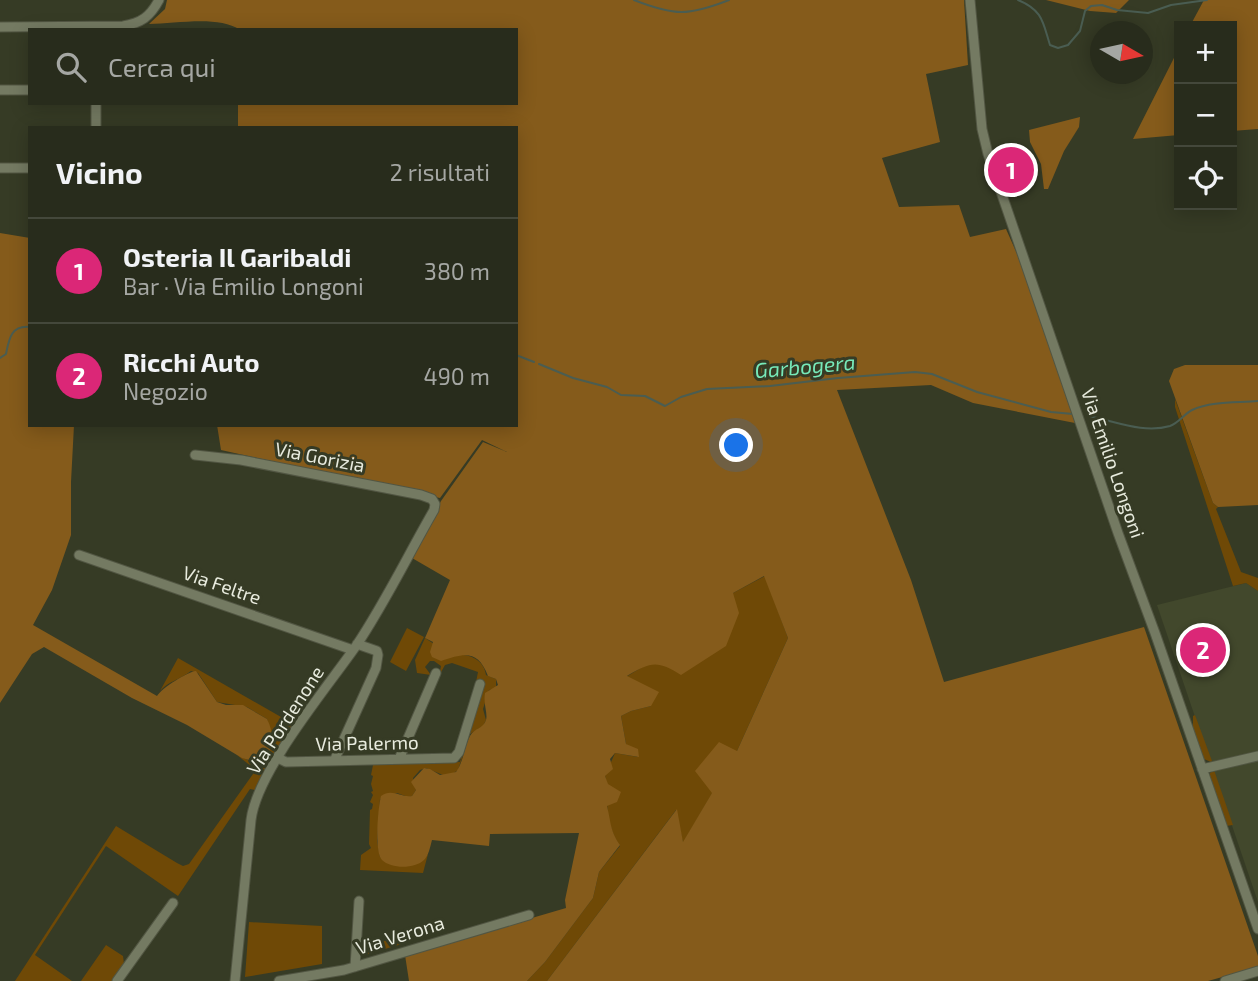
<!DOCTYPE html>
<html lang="it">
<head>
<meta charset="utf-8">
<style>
  :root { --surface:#282c1c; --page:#343829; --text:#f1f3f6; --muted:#a5a7a3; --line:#44483b; --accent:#db2777 }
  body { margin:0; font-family:"Exo 2",sans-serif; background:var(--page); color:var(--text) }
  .controls { position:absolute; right:21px; top:21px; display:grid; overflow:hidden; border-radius:0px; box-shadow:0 4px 18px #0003 }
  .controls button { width:63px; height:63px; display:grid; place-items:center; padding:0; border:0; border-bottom:2px solid var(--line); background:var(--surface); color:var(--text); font:35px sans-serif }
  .compass { position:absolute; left:1090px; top:21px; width:63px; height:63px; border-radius:50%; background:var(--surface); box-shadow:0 4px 18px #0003; rotate:99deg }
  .you { position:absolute; left:737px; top:446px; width:24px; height:24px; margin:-18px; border:5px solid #fff; border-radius:50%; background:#1a73e8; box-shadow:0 0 0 10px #1a73e833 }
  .badge { display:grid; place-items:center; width:46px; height:46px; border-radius:50%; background:var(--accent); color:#fff; font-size:23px; font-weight:700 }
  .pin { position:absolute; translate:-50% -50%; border:4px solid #fff; box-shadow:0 2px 7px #0006 }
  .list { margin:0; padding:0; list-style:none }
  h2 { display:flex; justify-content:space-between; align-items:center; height:91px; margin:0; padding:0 28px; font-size:30px }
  h2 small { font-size:23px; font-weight:400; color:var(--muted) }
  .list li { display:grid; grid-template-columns:46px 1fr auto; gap:21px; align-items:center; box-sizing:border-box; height:105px; padding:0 28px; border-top:2px solid var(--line) }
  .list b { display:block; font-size:26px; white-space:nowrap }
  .list p { margin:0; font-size:23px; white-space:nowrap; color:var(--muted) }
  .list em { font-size:23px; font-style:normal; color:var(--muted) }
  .icon { flex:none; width:38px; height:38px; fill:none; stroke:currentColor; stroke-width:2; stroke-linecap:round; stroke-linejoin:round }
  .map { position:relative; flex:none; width:1258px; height:981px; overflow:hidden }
  .search { position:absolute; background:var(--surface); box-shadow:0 4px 18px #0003; left:28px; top:28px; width:490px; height:77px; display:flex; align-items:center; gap:18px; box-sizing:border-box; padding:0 24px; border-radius:0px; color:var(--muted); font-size:26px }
  .panel { position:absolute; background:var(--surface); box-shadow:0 4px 18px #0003; left:28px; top:126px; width:490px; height:301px; border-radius:0px }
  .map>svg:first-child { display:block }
  .built { fill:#42482c }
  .green { fill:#6f4906 }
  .forest { fill:#855b1b }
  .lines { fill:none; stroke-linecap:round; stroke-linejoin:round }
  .stream { stroke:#4a5d52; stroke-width:2 }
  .minor-casing { stroke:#525643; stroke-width:11 }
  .minor { stroke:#747a62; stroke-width:9 }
  .labels { text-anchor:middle; stroke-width:6; stroke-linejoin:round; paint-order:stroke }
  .street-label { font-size:19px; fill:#e8ebde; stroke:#363b25 }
  .water-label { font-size:21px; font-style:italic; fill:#77e9b9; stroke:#363b25 }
</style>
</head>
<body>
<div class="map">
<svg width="1258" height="981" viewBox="0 0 1258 981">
  <rect width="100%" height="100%" fill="#363b25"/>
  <!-- built -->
  <path class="built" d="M 1246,583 L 1258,591 L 1258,902 L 1157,605 Z"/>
  <!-- green -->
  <path class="green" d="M 1175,399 L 1213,503 L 1218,507 L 1216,509 L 1241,572 L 1258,578 L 1258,591 L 1246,583 L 1233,586 L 1175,407 Z
    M 765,576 L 788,638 L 737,751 L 683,843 L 676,810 L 547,981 L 527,981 L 545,962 L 593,898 L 599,872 L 620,846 C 611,833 608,819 607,804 C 606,793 608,786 605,776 L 615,753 L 638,757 L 626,744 L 621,716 L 631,711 L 651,706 L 626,677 L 647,664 L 664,664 L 733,593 Z
    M 407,628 L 424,637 L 406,671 L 390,662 Z
    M 425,638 L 452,656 C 468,652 484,659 486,675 L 496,679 L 496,689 L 489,690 L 483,709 L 486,720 L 483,726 L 470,734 L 458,770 L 451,775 L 443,775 L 426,768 L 420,770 L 413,778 L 416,790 L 412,796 L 408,797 L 397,793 L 380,799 L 377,841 L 380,857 C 398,865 414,872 428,854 L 423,873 L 360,870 L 361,855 L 371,848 L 369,844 L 370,810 L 372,809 L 373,804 L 370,802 L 373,795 L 371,792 L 373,791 L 371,784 L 373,776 L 371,775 L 373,765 L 383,765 L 384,763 L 460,762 L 482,686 L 476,682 L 478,672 L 452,663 L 445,665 L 439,676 L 441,666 L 434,661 L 430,661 L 425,667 L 431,675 L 417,673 L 415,660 Z
    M 178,658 L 295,725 L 276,753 L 255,790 L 250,789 L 178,896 L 106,846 L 35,955 L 72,981 L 15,981 L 116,826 L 177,863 L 183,866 L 189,864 L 253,774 L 252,767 L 237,755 L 252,762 L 266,758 C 274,744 271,735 267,719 L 247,707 L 217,702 L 198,673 L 191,671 C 181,679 167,682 160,691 Z
    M 1195,715 L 1212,761 L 1211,762 L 1204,759 L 1193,729 L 1193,716 Z
    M 1214,770 L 1233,825 L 1226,826 L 1210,779 L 1210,773 Z
    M 249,922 L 322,926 L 322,964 L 245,977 Z
    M 366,940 L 406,942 L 405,943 L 365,955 Z
    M 106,945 L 123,956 L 124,964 L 112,981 L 81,981 Z"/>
  <!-- forest -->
  <path class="forest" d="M 167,0 L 964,0 L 968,65 L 926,74 L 940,142 L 882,158 L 899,207 L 959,205 L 970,237 L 1006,229 L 1026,274 L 1075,423 L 973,403 L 931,385 L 837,390 L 911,580 L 944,682 L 1144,627 L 1258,956 L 1258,967 L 1208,981 L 547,981 L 677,809 L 683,842 L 712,793 L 695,771 L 719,742 L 737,751 L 788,638 L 764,576 L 733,593 L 739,613 L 726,646 L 681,675 C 657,660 651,662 627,676 L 659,692 L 651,706 L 631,711 L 621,716 L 626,744 L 638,749 L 639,757 L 615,753 L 610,759 L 613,769 L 605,776 L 608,784 L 621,792 L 617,802 L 607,806 C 611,822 610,831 620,845 L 599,872 L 593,898 L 545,962 L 527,981 L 409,981 L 405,955 L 566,908 L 565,900 L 579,833 L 490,834 L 489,846 L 432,840 C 430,847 429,855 424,860 C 415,869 391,869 382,860 C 374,852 378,807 381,796 C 392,788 401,798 412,796 L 416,790 L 411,782 L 424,768 L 430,769 L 440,775 L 456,772 C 464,761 464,747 470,736 C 474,728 483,729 486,720 C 488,713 483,704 485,693 L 498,685 L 496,679 L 488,676 C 478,650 465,653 441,661 L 432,657 L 430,652 L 433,642 L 425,638 L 450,580 L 412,558 L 441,501 L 483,442 L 507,452 L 482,440 L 440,498 L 221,450 L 217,425 L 516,425 L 516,128 L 238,128 L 238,103 L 516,103 L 516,30 L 240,30 C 218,15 176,24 149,24 L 165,9 Z
    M 1046,0 L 1129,0 L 1116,13 L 1090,11 Z
    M 1204,0 L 1258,0 L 1258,129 L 1232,131 L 1232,26 L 1190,26 Z
    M 1179,48 L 1179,135 L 1133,139 Z
    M 1080,117 L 1079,127 L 1064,151 L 1048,189 L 1044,189 L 1041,164 L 1030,142 L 1029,130 Z
    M 0,233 L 30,238 L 30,425 L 74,425 L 71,482 L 71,535 L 52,590 L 33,625 L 157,696 C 162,688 187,672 196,671 L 217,702 L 226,705 L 243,705 L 267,719 C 275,735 275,752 260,763 L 242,758 L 187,725 L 132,698 L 44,647 L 32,654 L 0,703 Z
    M 1185,365 L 1258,365 L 1258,505 L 1218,507 L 1213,503 L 1169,381 L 1174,369 Z"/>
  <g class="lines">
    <!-- stream -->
    <path class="stream" d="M 634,0 C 675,16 688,16 729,0
      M 1018,0 C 1043,10 1043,23 1050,45 L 1058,48 L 1068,45 L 1080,31 L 1085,11 L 1091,6 L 1102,5 L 1117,10 L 1148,13 L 1171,5 L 1207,0
      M 516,355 L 534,362
      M 0,358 L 6,354 C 9,339 11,325 30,327
      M 539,364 L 573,378 L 607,387 L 621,395 L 645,396 L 665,406 L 681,397 L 707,389 L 770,386 L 838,378 L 915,372 L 932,374 L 977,392 L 1051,412 L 1073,414
      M 1088,416 C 1115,421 1143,434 1170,426 C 1179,423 1184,414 1192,410 C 1212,401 1237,403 1258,401"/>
    <defs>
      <path id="minor" d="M 970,0 L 982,129 L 988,154 L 1118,533 L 1155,633 L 1258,929
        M 0,27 L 123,26 C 141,23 150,17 159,0
        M 0,90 L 30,90
        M 96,128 L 96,103
        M 0,168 L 30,168
        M 195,455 L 241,460 L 421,495 L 432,499 L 435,504 L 434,510 C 408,555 385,603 356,646 C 326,689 257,771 251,820 L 235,981
        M 79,555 L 353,650
        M 278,758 L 286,762 L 454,758 L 459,752 L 480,684
        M 399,759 L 436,673
        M 334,761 L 376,668 L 378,655 L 377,651 L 357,644
        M 1202,769 L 1258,756
        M 355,967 L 359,901
        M 117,981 L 173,903
        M 279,981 L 344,970 L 529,915
        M 1225,981 L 1258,971"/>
    </defs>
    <!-- minor casing -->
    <use href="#minor" class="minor-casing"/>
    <!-- minor -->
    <use href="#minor" class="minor"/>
  </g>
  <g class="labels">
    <!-- street labels -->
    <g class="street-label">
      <text transform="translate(320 457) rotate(11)" y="7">Via Gorizia</text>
      <text transform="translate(1113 463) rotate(71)" y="7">Via Emilio Longoni</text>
      <text transform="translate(222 585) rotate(19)" y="7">Via Feltre</text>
      <text transform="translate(285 720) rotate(-57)" y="7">Via Pordenone</text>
      <text transform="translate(367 743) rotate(-1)" y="7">Via Palermo</text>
      <text transform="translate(400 935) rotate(-17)" y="7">Via Verona</text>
    </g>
    <!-- water labels -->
    <g class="water-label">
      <text transform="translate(805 367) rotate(-5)" y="7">Garbogera</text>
    </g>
  </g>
</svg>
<div class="controls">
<button>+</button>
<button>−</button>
<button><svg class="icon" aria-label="locate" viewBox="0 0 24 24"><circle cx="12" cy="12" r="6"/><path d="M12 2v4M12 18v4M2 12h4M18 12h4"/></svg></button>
</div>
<svg class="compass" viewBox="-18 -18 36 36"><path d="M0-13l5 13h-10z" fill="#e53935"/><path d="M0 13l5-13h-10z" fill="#a5a7a3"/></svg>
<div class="you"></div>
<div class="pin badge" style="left:1011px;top:170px">1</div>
<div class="pin badge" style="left:1203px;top:650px">2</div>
<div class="search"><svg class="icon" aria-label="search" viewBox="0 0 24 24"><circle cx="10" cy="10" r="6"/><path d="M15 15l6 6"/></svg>Cerca qui</div>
<section class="panel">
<h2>Vicino<small>2 risultati</small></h2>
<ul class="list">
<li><span class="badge">1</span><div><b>Osteria Il Garibaldi</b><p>Bar · Via Emilio Longoni</p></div><em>380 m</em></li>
<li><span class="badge">2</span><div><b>Ricchi Auto</b><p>Negozio</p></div><em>490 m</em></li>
</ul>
</section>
</div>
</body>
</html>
